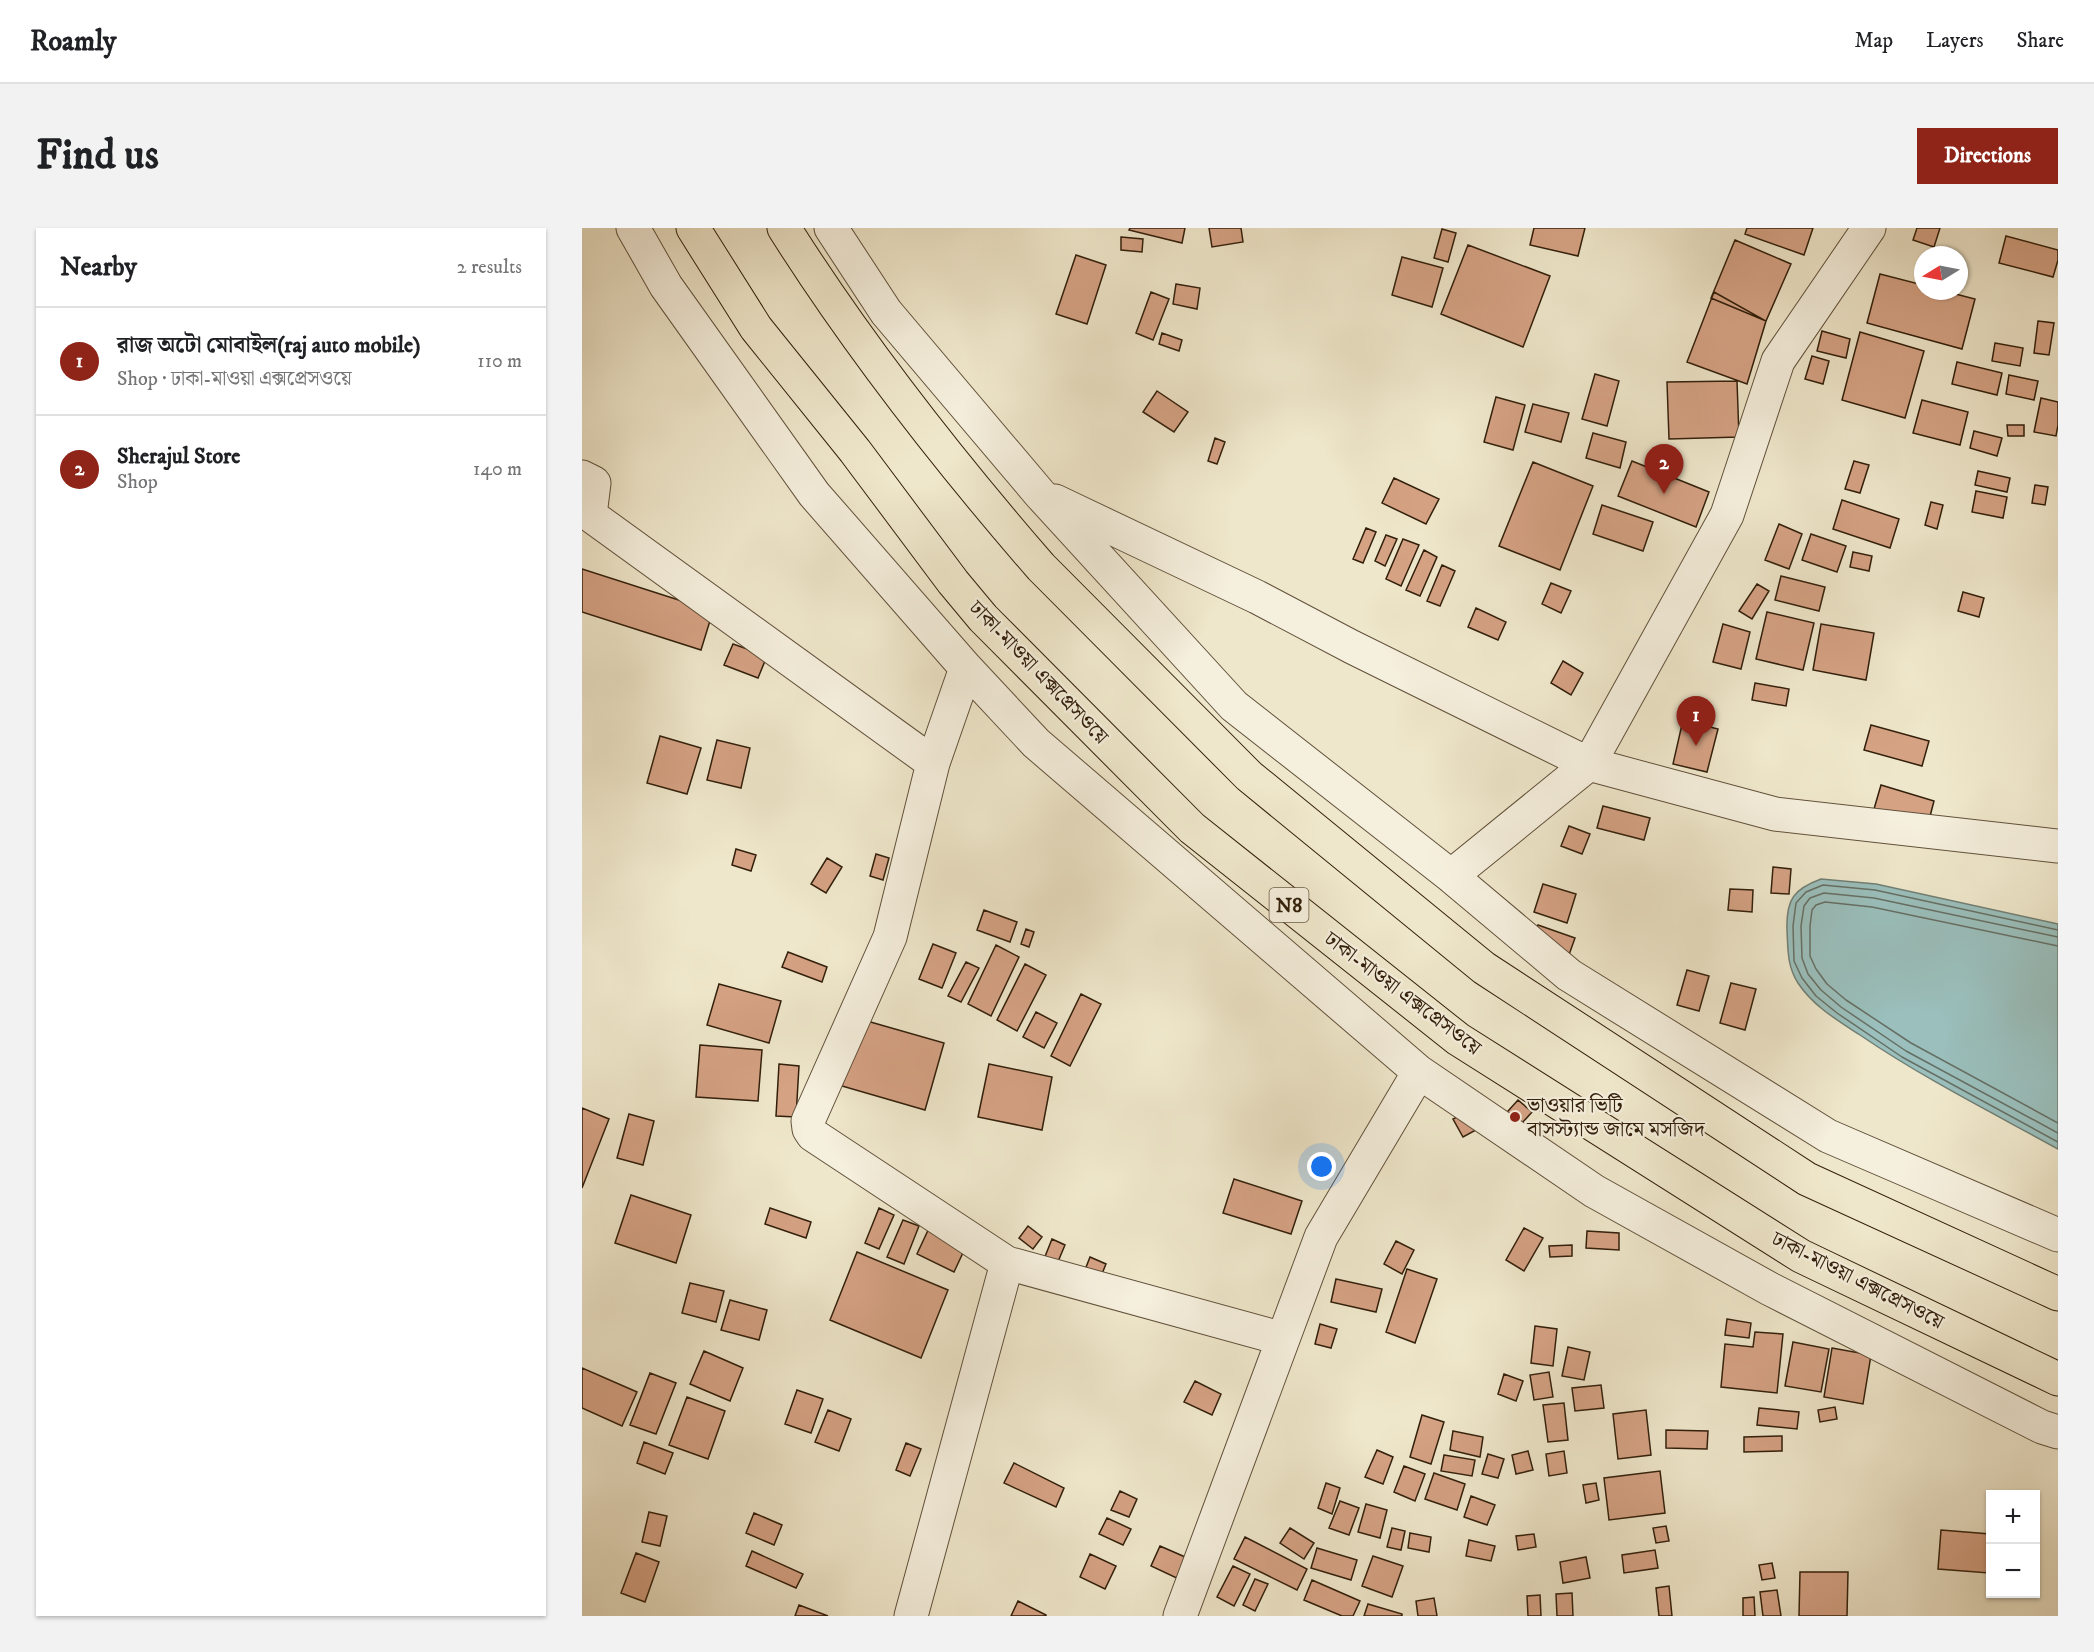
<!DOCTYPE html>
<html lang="en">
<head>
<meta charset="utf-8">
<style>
  :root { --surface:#fff; --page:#f2f2f2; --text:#202124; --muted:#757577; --line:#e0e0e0; --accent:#8f2418 }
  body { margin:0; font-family:"IM FELL DW Pica","Noto Serif Bengali",serif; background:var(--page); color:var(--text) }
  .controls { position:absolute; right:18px; bottom:18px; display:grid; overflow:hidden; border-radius:0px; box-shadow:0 2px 4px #0004 }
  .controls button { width:54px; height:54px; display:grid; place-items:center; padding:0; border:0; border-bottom:2px solid var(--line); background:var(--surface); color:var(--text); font:30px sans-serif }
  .compass { position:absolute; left:1332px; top:18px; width:54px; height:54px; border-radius:50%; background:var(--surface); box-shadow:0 2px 4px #0004; rotate:260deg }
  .you { position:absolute; left:740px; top:939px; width:21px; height:21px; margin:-15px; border:4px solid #fff; border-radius:50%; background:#1a73e8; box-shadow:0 0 0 9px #1a73e833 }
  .badge { display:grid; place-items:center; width:39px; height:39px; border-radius:50%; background:var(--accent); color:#fff; font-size:20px; font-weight:700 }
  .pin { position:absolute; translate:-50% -50px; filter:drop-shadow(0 2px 3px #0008) }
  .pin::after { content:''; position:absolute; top:32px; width:21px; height:18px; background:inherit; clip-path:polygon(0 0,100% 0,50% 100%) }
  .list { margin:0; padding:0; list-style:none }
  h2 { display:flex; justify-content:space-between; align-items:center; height:78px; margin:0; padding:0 24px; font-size:26px }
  h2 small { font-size:20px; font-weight:400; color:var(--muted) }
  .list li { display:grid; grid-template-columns:39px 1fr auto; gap:18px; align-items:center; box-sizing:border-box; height:108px; padding:0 24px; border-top:2px solid var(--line) }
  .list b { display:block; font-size:22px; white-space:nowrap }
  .list p { margin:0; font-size:20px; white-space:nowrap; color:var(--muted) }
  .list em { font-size:20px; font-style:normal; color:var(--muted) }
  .map { position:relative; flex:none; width:1476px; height:1388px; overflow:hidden; border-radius:0px }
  header { display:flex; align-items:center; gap:36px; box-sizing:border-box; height:84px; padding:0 30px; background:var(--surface); border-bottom:2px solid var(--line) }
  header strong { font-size:28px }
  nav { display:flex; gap:33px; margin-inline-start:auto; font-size:21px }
  .intro { display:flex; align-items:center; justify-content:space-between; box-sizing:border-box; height:144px; padding:0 36px }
  h1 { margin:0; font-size:42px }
  .button { padding:15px 27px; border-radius:0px; background:var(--accent); color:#fff; font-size:21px; font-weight:700 }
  main { display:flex; gap:36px; padding:0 36px }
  aside { flex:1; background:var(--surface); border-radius:0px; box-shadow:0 2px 4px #0004 }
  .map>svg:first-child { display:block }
  .water { fill:#9abfbc; stroke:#707f75; stroke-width:1.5 }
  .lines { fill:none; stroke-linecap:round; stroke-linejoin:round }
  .shore { stroke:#666f64; stroke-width:1.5 }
  .building { fill:#d5a284; stroke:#321f0b; stroke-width:1.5 }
  .minor-casing { stroke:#61513b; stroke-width:35 }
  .highway-casing { stroke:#321f0b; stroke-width:35 }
  .minor { stroke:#f5efdd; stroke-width:33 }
  .highway { stroke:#efe7cb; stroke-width:33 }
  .poi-dot { fill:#8f2418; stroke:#f5efdd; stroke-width:2 }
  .labels { text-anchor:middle; stroke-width:4.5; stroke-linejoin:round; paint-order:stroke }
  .shield { fill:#f5efdd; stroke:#6c5d4a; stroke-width:1.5 }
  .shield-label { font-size:20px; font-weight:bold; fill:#321f0b }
  .street-label { font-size:21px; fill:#321f0b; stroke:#f5efdd }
  .poi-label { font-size:21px; fill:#321f0b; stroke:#f5efdd; text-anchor:start }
</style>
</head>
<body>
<header>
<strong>Roamly</strong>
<nav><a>Map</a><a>Layers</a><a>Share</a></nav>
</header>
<div class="intro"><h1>Find us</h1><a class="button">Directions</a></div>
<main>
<aside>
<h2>Nearby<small>2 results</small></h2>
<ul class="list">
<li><span class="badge">1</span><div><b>রাজ অটো মোবাইল(raj auto mobile)</b><p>Shop · ঢাকা-মাওয়া এক্সপ্রেসওয়ে</p></div><em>110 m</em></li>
<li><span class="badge">2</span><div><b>Sherajul Store</b><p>Shop</p></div><em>140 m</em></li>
</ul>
</aside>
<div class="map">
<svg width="1476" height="1388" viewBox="0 0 1476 1388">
  <rect width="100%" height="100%" fill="#efe7cb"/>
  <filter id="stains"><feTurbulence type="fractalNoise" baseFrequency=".00333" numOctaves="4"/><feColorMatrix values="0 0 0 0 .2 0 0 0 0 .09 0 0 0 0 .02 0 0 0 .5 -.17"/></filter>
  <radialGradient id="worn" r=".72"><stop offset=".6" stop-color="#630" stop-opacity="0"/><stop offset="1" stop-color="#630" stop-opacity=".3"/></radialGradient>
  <!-- water -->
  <path class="water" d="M 1239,651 L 1294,656 L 1476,696 L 1476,921 C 1409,884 1341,850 1278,807 C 1255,792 1231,778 1216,755 C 1205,738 1206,721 1205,702 C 1204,671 1212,661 1239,651 Z"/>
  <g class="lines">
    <!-- shore -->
    <path class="shore" d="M 1476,702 L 1293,662 L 1241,657 L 1224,664 L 1214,675 L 1211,698 L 1212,733 L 1220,750 L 1234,768 L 1255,785 L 1320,829 L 1476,914
      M 1476,709 L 1292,670 L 1242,665 L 1228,670 L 1222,678 L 1219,698 L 1220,730 L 1226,746 L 1239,762 L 1259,779 L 1324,823 L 1476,905
      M 1476,718 L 1290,679 L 1243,674 L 1234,677 L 1230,682 L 1228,698 L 1228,728 L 1234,741 L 1245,756 L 1264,772 L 1329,815 L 1476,895"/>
  </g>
  <!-- building -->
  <path class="building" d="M 548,0 L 603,0 L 600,15 L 547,2 Z
    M 627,0 L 659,0 L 661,14 L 630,19 Z
    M 952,0 L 1003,0 L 996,28 L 948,17 Z
    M 1165,0 L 1231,0 L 1222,27 L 1163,6 Z
    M 1335,0 L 1358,0 L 1352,19 L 1331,12 Z
    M 860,1 L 874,5 L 866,34 L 852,30 Z
    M 1424,8 L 1476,22 L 1476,32 L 1471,49 L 1417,35 Z
    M 539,9 L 561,11 L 560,24 L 539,22 Z
    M 1153,12 L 1209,36 L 1184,93 L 1129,70 Z
    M 886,17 L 968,48 L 941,119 L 859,86 Z
    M 494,27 L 524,37 L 505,96 L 474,86 Z
    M 820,29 L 861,40 L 850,79 L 810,67 Z
    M 1298,46 L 1341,57 L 1341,63 L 1362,63 L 1393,71 L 1380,121 L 1285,95 Z
    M 594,56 L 618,60 L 615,81 L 591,76 Z
    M 569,64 L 587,71 L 571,112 L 554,105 Z
    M 1132,64 L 1184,93 L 1165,156 L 1105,134 Z
    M 1456,93 L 1472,95 L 1467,127 L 1452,125 Z
    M 1240,103 L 1268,111 L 1264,130 L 1235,123 Z
    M 1278,104 L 1342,123 L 1323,190 L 1260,172 Z
    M 580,105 L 600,112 L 597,123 L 577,116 Z
    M 1413,115 L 1441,120 L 1438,138 L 1410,133 Z
    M 1230,128 L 1247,133 L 1241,156 L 1223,151 Z
    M 1375,134 L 1420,145 L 1415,167 L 1370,156 Z
    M 1013,146 L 1037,153 L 1025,198 L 1000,191 Z
    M 1427,147 L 1456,153 L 1452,172 L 1424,166 Z
    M 1155,153 L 1157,209 L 1087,211 L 1085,154 Z
    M 575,163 L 606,184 L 592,204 L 561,184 Z
    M 914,169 L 943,177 L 931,222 L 902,214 Z
    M 1459,170 L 1476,174 L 1476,197 L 1474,208 L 1452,204 Z
    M 1340,172 L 1386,184 L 1378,217 L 1331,205 Z
    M 951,176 L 987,185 L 979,214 L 943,204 Z
    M 1425,197 L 1442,197 L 1442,208 L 1426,208 Z
    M 1392,203 L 1420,210 L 1415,228 L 1388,220 Z
    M 1011,205 L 1044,214 L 1038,240 L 1004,230 Z
    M 633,210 L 643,214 L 635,236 L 626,233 Z
    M 1050,233 L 1127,264 L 1114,299 L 1036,268 Z
    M 1272,233 L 1287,237 L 1278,265 L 1263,261 Z
    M 951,234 L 1011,258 L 978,342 L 917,318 Z
    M 1396,243 L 1428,250 L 1425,264 L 1393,257 Z
    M 812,250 L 857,271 L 844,296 L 800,275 Z
    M 1453,257 L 1466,259 L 1463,277 L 1450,275 Z
    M 1394,263 L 1425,269 L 1421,290 L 1390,284 Z
    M 1260,272 L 1317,291 L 1308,320 L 1251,301 Z
    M 1349,274 L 1361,277 L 1355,301 L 1343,297 Z
    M 1020,277 L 1071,294 L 1061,323 L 1011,306 Z
    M 1197,296 L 1220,306 L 1207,341 L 1183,332 Z
    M 784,300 L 794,304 L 781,335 L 771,331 Z
    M 1229,306 L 1264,318 L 1255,344 L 1220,332 Z
    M 804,307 L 815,311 L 803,338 L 793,333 Z
    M 821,311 L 837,317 L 819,358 L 804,351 Z
    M 842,322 L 855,329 L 838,368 L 824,362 Z
    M 1271,324 L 1290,328 L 1287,343 L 1268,339 Z
    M 860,337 L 873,343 L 858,378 L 845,373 Z
    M 0,341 L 131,383 L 119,422 L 0,384 Z
    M 1199,348 L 1243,359 L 1237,383 L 1193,372 Z
    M 969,355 L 989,363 L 979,385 L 960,376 Z
    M 1175,356 L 1187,363 L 1170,391 L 1157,383 Z
    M 1381,364 L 1402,370 L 1397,389 L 1376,383 Z
    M 894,380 L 924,394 L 916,412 L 886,399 Z
    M 1185,384 L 1232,395 L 1221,442 L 1174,431 Z
    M 1141,396 L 1168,404 L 1159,441 L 1131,434 Z
    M 1239,396 L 1292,405 L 1284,452 L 1231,442 Z
    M 151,416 L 185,428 L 176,450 L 142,437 Z
    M 981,433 L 1001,445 L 989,467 L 969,455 Z
    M 1173,455 L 1207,461 L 1204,478 L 1170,472 Z
    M 1101,492 L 1136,501 L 1125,544 L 1091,536 Z
    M 1289,497 L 1347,513 L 1340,538 L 1282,522 Z
    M 78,508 L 119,520 L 105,566 L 65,555 Z
    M 135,512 L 168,520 L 159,560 L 125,552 Z
    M 1299,557 L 1352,573 L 1346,596 L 1292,581 Z
    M 1021,578 L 1068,590 L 1062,612 L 1015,600 Z
    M 987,598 L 1008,606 L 1000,626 L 979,618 Z
    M 154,621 L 174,627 L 169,643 L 150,637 Z
    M 294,626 L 307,630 L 301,652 L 288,648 Z
    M 245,630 L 260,639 L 244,665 L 229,656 Z
    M 1191,639 L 1209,641 L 1207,666 L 1189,665 Z
    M 961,656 L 994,666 L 985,695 L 952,684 Z
    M 1148,661 L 1171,662 L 1170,684 L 1146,682 Z
    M 402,682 L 435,694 L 428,714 L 395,702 Z
    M 956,697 L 993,710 L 983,738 L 946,724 Z
    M 444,701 L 452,704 L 447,719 L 439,716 Z
    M 351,716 L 374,725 L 360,760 L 337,751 Z
    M 414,717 L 437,729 L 409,788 L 386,776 Z
    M 206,724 L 245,739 L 240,754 L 200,739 Z
    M 384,734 L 397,740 L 379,774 L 366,768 Z
    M 443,736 L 464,747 L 435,803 L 415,792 Z
    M 1105,742 L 1127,748 L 1117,783 L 1095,777 Z
    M 1149,755 L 1174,761 L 1163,802 L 1138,795 Z
    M 137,756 L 199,773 L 187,815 L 125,797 Z
    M 499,766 L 519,776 L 488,838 L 469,828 Z
    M 454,784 L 475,795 L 462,820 L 441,809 Z
    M 278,791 L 362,815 L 343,882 L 260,858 Z
    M 118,817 L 180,822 L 176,873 L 114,869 Z
    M 197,836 L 217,838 L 214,889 L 194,888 Z
    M 407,836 L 470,849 L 460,902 L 396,889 Z
    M 936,872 L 950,884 L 930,906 L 917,893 Z
    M 0,880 L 27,891 L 0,960 Z
    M 885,884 L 894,902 L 881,909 L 871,891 Z
    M 47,886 L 72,893 L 61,937 L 35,930 Z
    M 652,951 L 720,973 L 709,1006 L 641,985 Z
    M 49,967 L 109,987 L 94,1035 L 33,1015 Z
    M 188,980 L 229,994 L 224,1010 L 183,996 Z
    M 297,980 L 312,987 L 297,1021 L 283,1015 Z
    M 321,992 L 337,998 L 322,1036 L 305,1029 Z
    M 348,998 L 385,1016 L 372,1044 L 335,1026 Z
    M 446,998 L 460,1009 L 451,1021 L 437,1010 Z
    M 942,1000 L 961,1010 L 942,1043 L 924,1032 Z
    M 1005,1003 L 1037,1005 L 1037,1022 L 1004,1020 Z
    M 470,1011 L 483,1017 L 475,1036 L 462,1031 Z
    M 814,1013 L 832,1022 L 820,1046 L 802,1036 Z
    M 990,1017 L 990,1028 L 968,1029 L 967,1018 Z
    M 275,1024 L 366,1062 L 339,1130 L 248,1092 Z
    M 508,1029 L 524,1036 L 517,1053 L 501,1047 Z
    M 825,1041 L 855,1051 L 833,1115 L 804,1104 Z
    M 754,1051 L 800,1061 L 794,1084 L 749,1074 Z
    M 108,1055 L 142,1063 L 134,1094 L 100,1085 Z
    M 148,1072 L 185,1082 L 177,1112 L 139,1102 Z
    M 1145,1091 L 1169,1095 L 1167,1110 L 1143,1107 Z
    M 738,1096 L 755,1101 L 749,1120 L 733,1116 Z
    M 953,1098 L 975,1101 L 971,1138 L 949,1135 Z
    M 1173,1104 L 1201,1106 L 1195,1165 L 1139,1159 L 1143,1116 L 1171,1119 Z
    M 1211,1114 L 1247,1121 L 1239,1164 L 1203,1158 Z
    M 986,1119 L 1008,1124 L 1002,1152 L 980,1148 Z
    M 1250,1120 L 1289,1127 L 1281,1176 L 1242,1169 Z
    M 122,1123 L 161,1140 L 148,1173 L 108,1156 Z
    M 0,1140 L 55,1164 L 40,1198 L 0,1180 Z
    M 967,1144 L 971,1169 L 952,1172 L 948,1147 Z
    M 68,1145 L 94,1155 L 74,1206 L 48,1197 Z
    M 922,1146 L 941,1153 L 934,1173 L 916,1166 Z
    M 613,1153 L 639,1166 L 630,1187 L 602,1174 Z
    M 1019,1157 L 1022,1180 L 993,1183 L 990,1160 Z
    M 215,1162 L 241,1171 L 229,1205 L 203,1196 Z
    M 105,1169 L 143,1183 L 126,1231 L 87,1217 Z
    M 982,1175 L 986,1212 L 966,1214 L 961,1177 Z
    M 1253,1179 L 1255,1191 L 1238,1194 L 1236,1182 Z
    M 1177,1180 L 1217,1184 L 1215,1201 L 1175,1197 Z
    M 246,1182 L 269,1191 L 257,1223 L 233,1214 Z
    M 1064,1182 L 1069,1227 L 1036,1231 L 1031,1186 Z
    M 840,1187 L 862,1194 L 849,1236 L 828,1229 Z
    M 1084,1202 L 1126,1203 L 1125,1221 L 1084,1220 Z
    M 871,1203 L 901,1209 L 898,1229 L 868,1222 Z
    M 1200,1208 L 1200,1223 L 1162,1224 L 1162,1209 Z
    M 62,1214 L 91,1225 L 83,1246 L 55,1235 Z
    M 324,1215 L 339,1221 L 328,1248 L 314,1242 Z
    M 795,1222 L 811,1229 L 801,1256 L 783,1249 Z
    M 946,1223 L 951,1242 L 934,1246 L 930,1227 Z
    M 982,1223 L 985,1245 L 967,1248 L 964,1226 Z
    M 906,1226 L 922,1231 L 916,1250 L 900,1246 Z
    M 862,1227 L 893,1232 L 890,1248 L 859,1243 Z
    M 432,1235 L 482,1260 L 474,1279 L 422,1255 Z
    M 822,1238 L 843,1246 L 833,1273 L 812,1264 Z
    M 1078,1243 L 1083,1285 L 1027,1292 L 1022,1250 Z
    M 852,1245 L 883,1256 L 875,1282 L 843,1271 Z
    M 744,1255 L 758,1260 L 750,1286 L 736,1280 Z
    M 1014,1255 L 1017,1272 L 1004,1275 L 1001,1257 Z
    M 538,1263 L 555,1271 L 547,1289 L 529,1282 Z
    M 889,1268 L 913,1277 L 905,1297 L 882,1289 Z
    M 758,1273 L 777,1280 L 767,1307 L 747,1300 Z
    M 784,1276 L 805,1282 L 798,1310 L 776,1304 Z
    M 67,1284 L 85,1288 L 78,1318 L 60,1314 Z
    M 172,1285 L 200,1297 L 192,1317 L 164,1305 Z
    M 525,1290 L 549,1301 L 541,1317 L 517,1306 Z
    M 1084,1298 L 1087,1313 L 1074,1315 L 1071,1300 Z
    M 708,1300 L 732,1315 L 722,1331 L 698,1315 Z
    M 810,1300 L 823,1303 L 819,1322 L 805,1319 Z
    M 1359,1302 L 1408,1306 L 1407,1345 L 1356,1341 Z
    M 828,1305 L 849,1309 L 847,1324 L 826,1320 Z
    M 952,1306 L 954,1319 L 936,1322 L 934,1308 Z
    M 663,1309 L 725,1341 L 715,1362 L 652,1331 Z
    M 887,1312 L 913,1318 L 909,1333 L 884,1328 Z
    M 578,1318 L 610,1332 L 601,1353 L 569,1338 Z
    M 735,1320 L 775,1332 L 769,1352 L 729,1340 Z
    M 1073,1322 L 1076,1340 L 1042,1345 L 1040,1327 Z
    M 170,1323 L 221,1346 L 214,1360 L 164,1338 Z
    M 54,1325 L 77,1334 L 63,1374 L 39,1365 Z
    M 508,1326 L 534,1338 L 523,1361 L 498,1349 Z
    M 791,1328 L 821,1338 L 810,1369 L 780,1358 Z
    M 1004,1329 L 1008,1350 L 981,1355 L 978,1334 Z
    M 1190,1335 L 1193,1350 L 1180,1352 L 1177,1337 Z
    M 651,1338 L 668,1346 L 652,1378 L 635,1369 Z
    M 1218,1344 L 1266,1344 L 1265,1388 L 1217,1388 Z
    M 673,1351 L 686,1356 L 673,1383 L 661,1377 Z
    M 730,1352 L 778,1373 L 771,1388 L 760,1388 L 722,1372 Z
    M 1087,1358 L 1090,1388 L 1077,1388 L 1074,1360 Z
    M 1195,1362 L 1199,1388 L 1181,1388 L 1178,1364 Z
    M 990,1365 L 991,1388 L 975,1388 L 974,1366 Z
    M 958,1367 L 959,1388 L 946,1388 L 945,1368 Z
    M 1172,1369 L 1173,1388 L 1161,1388 L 1161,1370 Z
    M 852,1370 L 855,1388 L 836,1388 L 834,1373 Z
    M 436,1373 L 464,1387 L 464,1388 L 429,1388 Z
    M 786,1376 L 820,1386 L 820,1388 L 782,1388 Z
    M 217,1377 L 246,1388 L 213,1388 Z"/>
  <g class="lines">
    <defs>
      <path id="minor" d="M 51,0 L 84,58 L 232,266 L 384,440 L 454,515 L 837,844 L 1012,963 L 1188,1061 L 1460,1199 L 1476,1204
        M 249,0 L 304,84 L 458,266 L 652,478 L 869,648 L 987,747 L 1246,908 L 1476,1007
        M 0,249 L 12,255 L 8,287 L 351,535
        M 473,273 L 675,369 L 770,419 L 1007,536 L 1193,586 L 1476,618
        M 384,440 L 351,535 L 308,709 L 226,893 L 227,901 L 231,907 L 425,1035
        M 869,648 L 1007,536 L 1145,287 L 1196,133 L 1287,0
        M 329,1388 L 425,1035 L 701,1111
        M 598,1388 L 739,1009 L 837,844"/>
      <path id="highway" d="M 111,0 L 174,100 L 273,223 L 371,354 L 401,390 L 610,600 L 876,811 L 1219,1028 L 1476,1151
        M 202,0 C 278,120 366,232 459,339 L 667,548 L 902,740 L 1225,951 L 1476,1066"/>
    </defs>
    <!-- minor casing -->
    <use href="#minor" class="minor-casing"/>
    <!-- highway casing -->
    <use href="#highway" class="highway-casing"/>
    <!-- minor -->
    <use href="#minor" class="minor"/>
    <!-- highway -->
    <use href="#highway" class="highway"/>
  </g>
  <!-- markers -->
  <circle class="poi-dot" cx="933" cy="889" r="6"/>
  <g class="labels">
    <!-- shield labels -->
    <rect class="shield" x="687.5" y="660" width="39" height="34" rx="4.5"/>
    <g class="shield-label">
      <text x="707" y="684">N8</text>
    </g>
    <!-- street labels -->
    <g class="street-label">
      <text transform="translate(457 444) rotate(46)" y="7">ঢাকা-মাওয়া এক্সপ্রেসওয়ে</text>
      <text transform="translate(821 765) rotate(37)" y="7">ঢাকা-মাওয়া এক্সপ্রেসওয়ে</text>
      <text transform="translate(1276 1052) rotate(27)" y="7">ঢাকা-মাওয়া এক্সপ্রেসওয়ে</text>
    </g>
    <!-- poi labels -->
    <g class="poi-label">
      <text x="945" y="884">ভাওয়ার ভিটি<tspan x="945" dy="24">বাসস্ট্যান্ড জামে মসজিদ</tspan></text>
    </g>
  </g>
  <rect width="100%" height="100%" filter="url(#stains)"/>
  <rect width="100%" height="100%" fill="url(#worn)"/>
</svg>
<div class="controls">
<button>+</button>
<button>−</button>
</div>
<svg class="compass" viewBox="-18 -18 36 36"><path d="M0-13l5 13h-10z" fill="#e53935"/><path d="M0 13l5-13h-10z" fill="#757577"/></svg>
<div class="you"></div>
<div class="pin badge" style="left:1114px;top:518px">1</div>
<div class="pin badge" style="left:1082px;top:266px">2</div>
</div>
</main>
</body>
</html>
